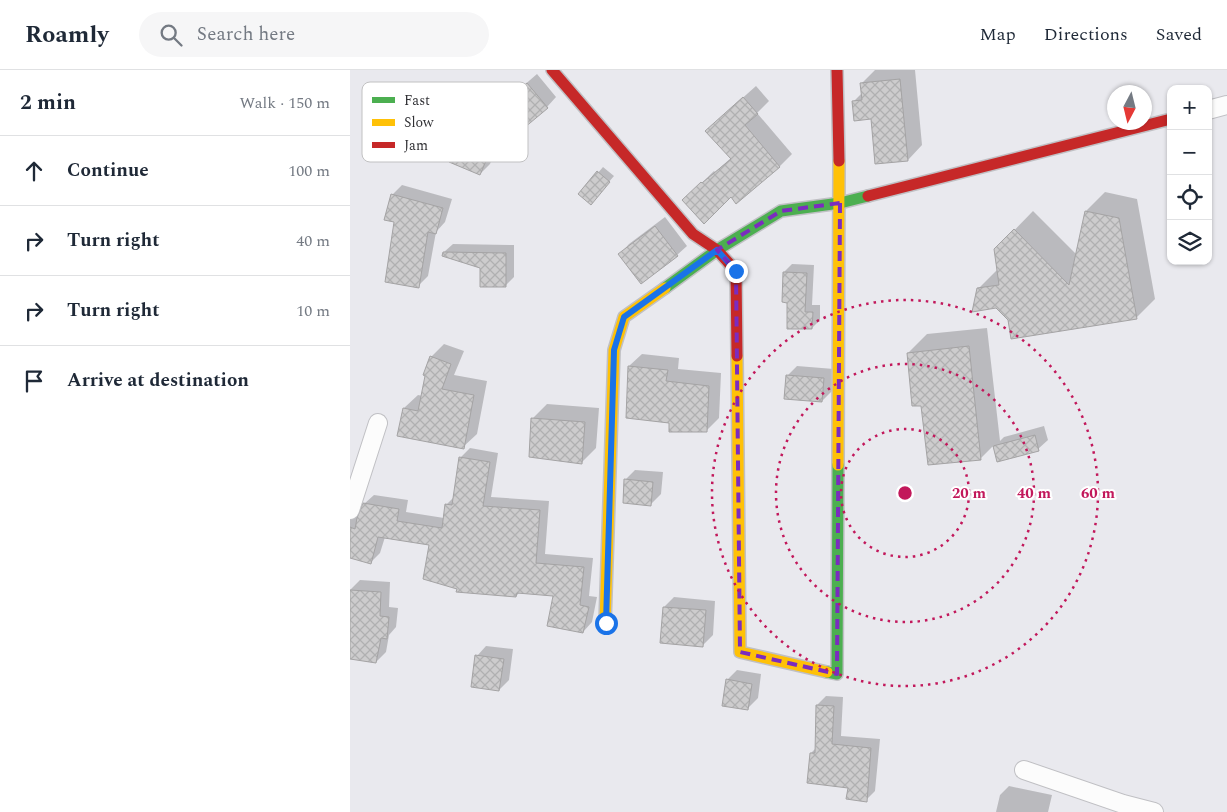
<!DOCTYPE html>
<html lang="en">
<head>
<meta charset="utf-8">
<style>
  :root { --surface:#fff; --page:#f6f6f7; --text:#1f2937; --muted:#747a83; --line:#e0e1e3 }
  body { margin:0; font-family:Spectral,serif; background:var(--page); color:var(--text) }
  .controls { position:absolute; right:15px; top:15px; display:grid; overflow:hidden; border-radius:10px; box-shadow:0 1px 4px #0004 }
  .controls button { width:45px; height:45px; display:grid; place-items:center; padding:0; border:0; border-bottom:1px solid var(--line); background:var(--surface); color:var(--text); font:25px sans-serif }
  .compass { position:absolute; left:757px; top:15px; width:45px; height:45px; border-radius:50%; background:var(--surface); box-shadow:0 1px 4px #0004; rotate:187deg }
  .stop { position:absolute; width:15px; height:15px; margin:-11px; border:4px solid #1a73e8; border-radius:50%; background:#fff }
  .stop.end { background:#1a73e8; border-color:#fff; box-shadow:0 1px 5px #0008 }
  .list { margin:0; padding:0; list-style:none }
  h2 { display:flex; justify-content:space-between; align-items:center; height:65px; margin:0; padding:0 20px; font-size:21px }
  h2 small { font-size:16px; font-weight:400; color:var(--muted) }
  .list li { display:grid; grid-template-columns:32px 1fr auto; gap:15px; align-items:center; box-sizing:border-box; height:70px; padding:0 20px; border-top:1px solid var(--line) }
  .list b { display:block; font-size:19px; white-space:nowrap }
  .list em { font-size:16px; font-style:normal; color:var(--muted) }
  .icon { flex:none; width:28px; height:28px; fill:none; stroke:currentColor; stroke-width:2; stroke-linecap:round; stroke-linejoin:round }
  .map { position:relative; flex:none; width:877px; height:742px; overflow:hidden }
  header { display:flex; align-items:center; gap:30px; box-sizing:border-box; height:70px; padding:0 25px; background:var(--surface); border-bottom:1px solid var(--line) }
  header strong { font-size:24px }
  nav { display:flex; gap:28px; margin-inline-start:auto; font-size:18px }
  .search { width:350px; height:45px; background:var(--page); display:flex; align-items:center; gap:12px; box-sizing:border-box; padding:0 18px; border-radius:28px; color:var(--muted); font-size:19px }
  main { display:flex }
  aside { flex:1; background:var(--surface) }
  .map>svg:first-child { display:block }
  .shadow { fill:#0003 }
  .building { fill:url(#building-cross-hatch); stroke:#a4a3a4 }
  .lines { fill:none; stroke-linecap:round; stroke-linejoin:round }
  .street-casing { stroke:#c0c0c4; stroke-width:20 }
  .fast-casing { stroke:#c0c0c4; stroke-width:14 }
  .slow-casing { stroke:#c0c0c4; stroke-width:14 }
  .jam-casing { stroke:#c0c0c4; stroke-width:14 }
  .street { stroke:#fcfcfc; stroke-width:18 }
  .fast { stroke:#4caf50; stroke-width:11 }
  .slow { stroke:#ffc107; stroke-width:11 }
  .jam { stroke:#c62828; stroke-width:11 }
  .route { stroke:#1a73e8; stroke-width:6 }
  .marked { fill:none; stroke:#7b2cbf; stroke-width:4; stroke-dasharray:10 6; stroke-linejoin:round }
  .ring { fill:none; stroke:#c2185b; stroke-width:2.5; stroke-dasharray:2.5 5 }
  .key { fill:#fff; stroke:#c1c1c2; stroke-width:1 }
  .key-label { font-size:14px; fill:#303034 }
  .centre { fill:#c2185b; stroke:#fff; stroke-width:2.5 }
  .ring-label { font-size:15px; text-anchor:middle; font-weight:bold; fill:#c2185b; stroke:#fff; stroke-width:4; stroke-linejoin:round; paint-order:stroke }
</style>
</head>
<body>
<header>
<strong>Roamly</strong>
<div class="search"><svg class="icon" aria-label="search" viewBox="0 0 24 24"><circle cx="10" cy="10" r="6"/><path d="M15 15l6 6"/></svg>Search here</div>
<nav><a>Map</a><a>Directions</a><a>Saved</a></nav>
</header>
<main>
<aside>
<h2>2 min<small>Walk · 150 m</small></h2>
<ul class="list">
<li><svg class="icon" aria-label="ahead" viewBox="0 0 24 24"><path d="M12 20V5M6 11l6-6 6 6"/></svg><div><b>Continue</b></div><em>100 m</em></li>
<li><svg class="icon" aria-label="right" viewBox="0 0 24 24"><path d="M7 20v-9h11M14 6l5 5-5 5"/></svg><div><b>Turn right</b></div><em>40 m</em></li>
<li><svg class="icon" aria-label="right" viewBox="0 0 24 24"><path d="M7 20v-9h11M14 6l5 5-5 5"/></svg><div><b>Turn right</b></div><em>10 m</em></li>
<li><svg class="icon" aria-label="arrive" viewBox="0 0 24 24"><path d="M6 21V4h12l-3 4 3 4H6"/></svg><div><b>Arrive at destination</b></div></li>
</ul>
</aside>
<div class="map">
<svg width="877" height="742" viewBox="0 0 877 742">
  <defs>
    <pattern id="building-cross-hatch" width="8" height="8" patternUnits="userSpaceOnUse" patternTransform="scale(1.25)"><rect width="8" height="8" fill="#cdcccd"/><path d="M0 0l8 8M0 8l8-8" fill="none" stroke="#b0b0b1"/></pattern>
  </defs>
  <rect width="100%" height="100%" fill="#e9e9ee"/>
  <!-- shadow -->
  <path class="shadow" d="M 525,0 L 565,0 L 572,75 L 558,90 L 522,48 L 503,32 L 512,23 L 511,14 Z
    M 187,4 L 206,27 L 197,37 L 155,57 L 140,94 L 130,104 L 116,55 L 126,45 L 135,49 Z
    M 406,16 L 419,31 L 407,43 L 442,84 L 430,96 L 386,132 L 381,126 L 334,130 L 364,101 L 365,102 L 381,88 L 369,49 Z
    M 253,97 L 264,106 L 245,128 L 230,124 Z
    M 52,115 L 102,129 L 95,152 L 86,162 L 78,206 L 68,216 L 42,125 Z
    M 755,122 L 787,129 L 805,229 L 786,248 L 660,250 L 628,219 L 648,199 L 645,180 L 683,141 L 727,185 L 736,141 Z
    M 315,147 L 337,176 L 327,185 L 270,184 L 279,174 Z
    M 103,174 L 164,175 L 164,207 L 155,216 L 132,198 L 94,182 Z
    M 442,194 L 464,195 L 462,235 L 470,235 L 470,250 L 462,258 L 439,231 L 434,202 Z
    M 637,258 L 650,371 L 654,367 L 694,356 L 698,370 L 688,379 L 648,391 L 644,375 L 631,388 L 572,334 L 558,283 L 577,264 Z
    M 94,274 L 114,281 L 104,305 L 137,311 L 127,364 L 113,377 L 54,338 L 68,325 L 73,326 L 81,287 Z
    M 292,284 L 329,288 L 328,299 L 371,303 L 369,348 L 356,361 L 279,296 Z
    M 447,296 L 484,299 L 482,321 L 472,331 L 437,306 Z
    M 197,334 L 249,338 L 246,378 L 231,393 L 183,348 Z
    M 120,378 L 148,383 L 141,427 L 199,431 L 195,484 L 243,488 L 239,526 L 247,527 L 242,552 L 233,562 L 204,525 L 170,522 L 166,526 L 108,518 L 80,474 L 35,467 L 30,483 L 20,493 L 0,487 L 0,437 L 6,441 L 11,441 L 14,434 L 24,425 L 58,430 L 56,442 L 94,448 L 96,435 L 104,427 L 110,388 Z
    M 285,400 L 313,402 L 311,424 L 301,434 L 275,410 Z
    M 10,510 L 40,512 L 39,537 L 48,538 L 46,557 L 39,565 L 36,582 L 26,592 L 0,588 L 0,520 Z
    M 324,527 L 365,531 L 363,565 L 353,575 L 314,537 Z
    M 136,576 L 163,579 L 159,610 L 149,620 L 127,586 Z
    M 387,600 L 411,604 L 408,628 L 398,638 L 377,610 Z
    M 476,626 L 493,627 L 491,666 L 530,669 L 525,721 L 516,730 L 461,683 L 466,678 L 467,635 Z
    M 659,716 L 702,725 L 698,742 L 646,742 L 650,725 Z"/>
  <!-- building -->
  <path class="building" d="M 550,9 L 558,91 L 525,94 L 521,49 L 504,51 L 502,31 L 512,30 L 510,13 Z
    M 177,13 L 198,38 L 162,68 L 151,55 L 130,105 L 99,92 L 115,54 L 124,58 Z
    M 393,27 L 408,44 L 395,55 L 430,97 L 386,134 L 381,127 L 354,154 L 332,130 L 351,112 L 352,113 L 381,89 L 355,61 Z
    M 247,101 L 260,112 L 241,135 L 228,124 Z
    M 41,124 L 93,138 L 86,164 L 78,162 L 69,218 L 35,212 L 44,152 L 34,150 Z
    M 735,141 L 769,148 L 787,249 L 661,269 L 658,250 L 646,238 L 622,242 L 627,218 L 649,215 L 644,179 L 664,159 L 719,215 Z
    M 305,156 L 328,186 L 291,214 L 268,184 Z
    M 93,182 L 156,183 L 156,217 L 130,217 L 130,198 L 92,186 Z
    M 433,202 L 457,203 L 455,242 L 463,242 L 462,259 L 437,259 L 437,233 L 432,232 Z
    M 619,276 L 631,390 L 578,395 L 571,336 L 562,336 L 557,283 Z
    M 80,286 L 101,294 L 92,319 L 124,325 L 114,379 L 47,366 L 53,338 L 68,341 L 75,306 L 73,305 Z
    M 278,296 L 318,300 L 316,311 L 359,316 L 357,362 L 319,362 L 319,353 L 276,348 Z
    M 436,305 L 474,308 L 472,332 L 434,329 Z
    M 181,348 L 235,352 L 232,394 L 179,387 Z
    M 685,365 L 689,381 L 647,392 L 643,376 Z
    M 109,387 L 140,392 L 133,436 L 190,440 L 186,493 L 234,497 L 230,535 L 239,537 L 233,563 L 197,556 L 203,526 L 167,523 L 166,527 L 106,522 L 107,519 L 73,509 L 79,475 L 28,467 L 21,494 L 0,488 L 0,457 L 5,459 L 7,448 L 13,433 L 49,439 L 47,451 L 92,458 L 95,434 L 102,435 Z
    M 274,409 L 303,412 L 301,436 L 273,433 Z
    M 0,520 L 31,522 L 30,546 L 39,547 L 37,569 L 31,568 L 26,593 L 0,589 Z
    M 313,537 L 356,540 L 353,577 L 310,573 Z
    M 125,585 L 154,589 L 149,621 L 121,617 Z
    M 376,609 L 402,614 L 398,640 L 372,636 Z
    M 466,635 L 484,636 L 482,674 L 521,678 L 517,732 L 496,729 L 498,718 L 457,713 L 460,683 L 465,683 Z"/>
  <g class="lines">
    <defs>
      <path id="street" d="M 858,40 L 877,35
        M 0,440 L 28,353
        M 674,700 L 773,734 L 804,742"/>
      <path id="fast" d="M 315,218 L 367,180 L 431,141 L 490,133 L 518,126
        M 477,602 L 487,604 L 488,395"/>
      <path id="slow" d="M 387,286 L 390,582 L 477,602
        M 488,395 L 489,91
        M 255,553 L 264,280 L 274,247 L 315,218"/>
      <path id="jam" d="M 202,0 L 343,164 L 367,180 L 386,201 L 387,286
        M 487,0 L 489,91
        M 518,126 L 821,49"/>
    </defs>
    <!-- street casing -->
    <use href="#street" class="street-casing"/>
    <!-- fast casing -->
    <use href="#fast" class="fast-casing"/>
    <!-- slow casing -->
    <use href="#slow" class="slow-casing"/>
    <!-- jam casing -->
    <use href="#jam" class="jam-casing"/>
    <!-- street -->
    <use href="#street" class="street"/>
    <!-- fast -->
    <use href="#fast" class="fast"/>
    <!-- slow -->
    <use href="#slow" class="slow"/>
    <!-- jam -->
    <use href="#jam" class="jam"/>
  </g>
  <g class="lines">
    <!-- route -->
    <path class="route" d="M 256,553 L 264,280 L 274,247 L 367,180 L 386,201"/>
  </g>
  <!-- marked area -->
  <path class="marked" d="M 490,133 L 487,604 L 390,582 L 386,201 L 367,180 L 431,141 Z"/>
  <!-- distance rings -->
  <g class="ring">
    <circle cx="555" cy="423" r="64"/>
    <circle cx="555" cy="423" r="129"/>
    <circle cx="555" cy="423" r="193"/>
  </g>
  <!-- legend -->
  <rect x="12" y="12" width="166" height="80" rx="8" class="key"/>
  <rect x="22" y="27" width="23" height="6" fill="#4caf50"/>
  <rect x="22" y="49" width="23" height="7" fill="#ffc107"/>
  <rect x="22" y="72" width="23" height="6" fill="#c62828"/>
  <g class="key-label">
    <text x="54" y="35">Fast</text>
    <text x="54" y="57">Slow</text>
    <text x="54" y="80">Jam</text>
  </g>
  <circle cx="555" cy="423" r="8" class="centre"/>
  <g class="ring-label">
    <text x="619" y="428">20 m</text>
    <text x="684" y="428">40 m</text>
    <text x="748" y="428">60 m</text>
  </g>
</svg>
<div class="controls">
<button>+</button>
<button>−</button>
<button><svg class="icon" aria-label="locate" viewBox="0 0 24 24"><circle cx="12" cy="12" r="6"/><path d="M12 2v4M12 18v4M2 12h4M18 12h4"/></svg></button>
<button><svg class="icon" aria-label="layers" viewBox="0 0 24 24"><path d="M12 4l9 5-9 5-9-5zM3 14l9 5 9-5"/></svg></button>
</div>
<svg class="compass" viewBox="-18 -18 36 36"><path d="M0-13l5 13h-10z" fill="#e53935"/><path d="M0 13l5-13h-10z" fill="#747a83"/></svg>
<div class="stop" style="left:256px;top:553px"></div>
<div class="stop end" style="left:386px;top:201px"></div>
</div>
</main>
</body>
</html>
